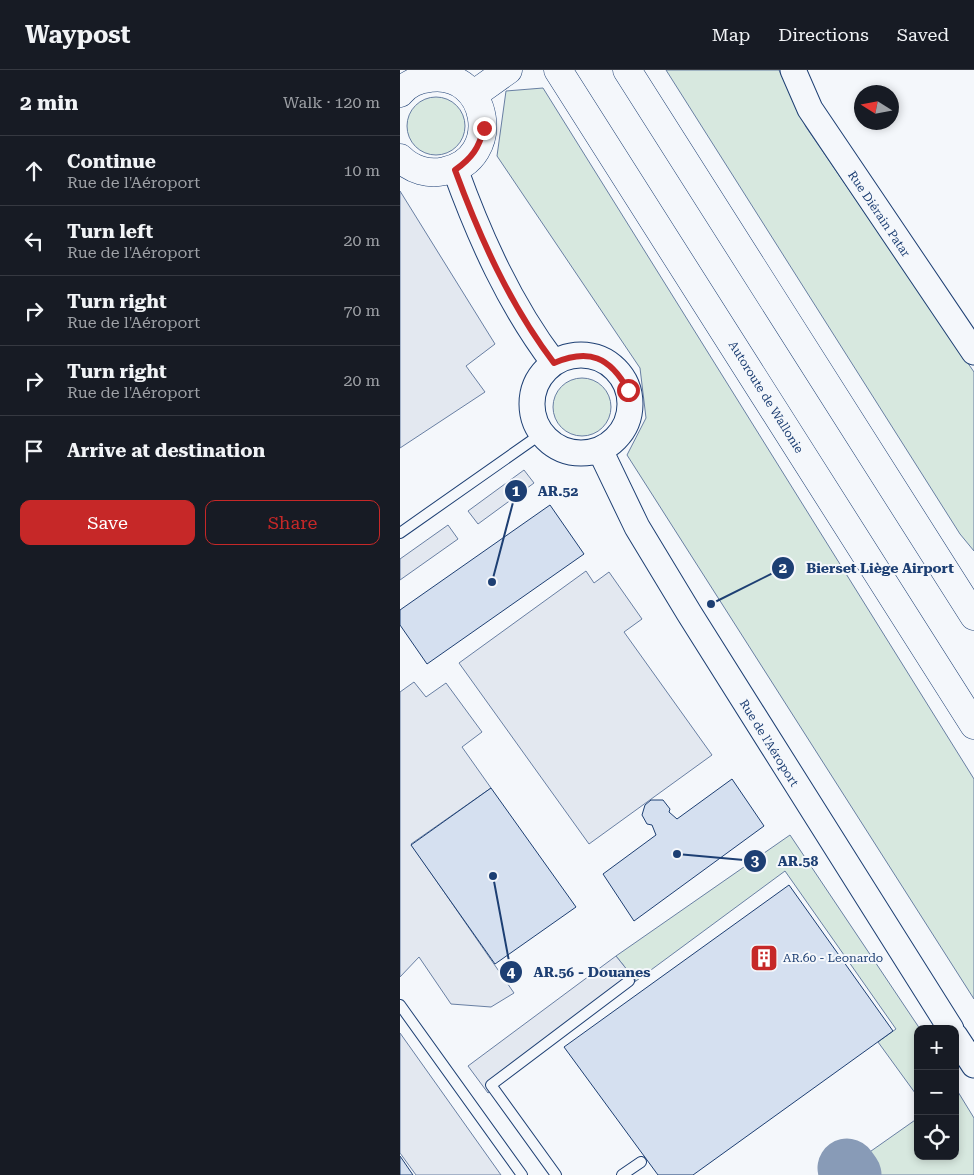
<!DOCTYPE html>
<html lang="en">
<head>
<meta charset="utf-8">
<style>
  :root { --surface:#171b24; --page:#242831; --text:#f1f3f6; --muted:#9ea1a6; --line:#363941; --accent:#c62828 }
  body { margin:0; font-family:"Roboto Serif",serif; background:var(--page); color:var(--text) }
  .controls { position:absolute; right:15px; bottom:15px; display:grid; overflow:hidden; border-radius:10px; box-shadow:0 2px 8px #0003 }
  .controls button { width:45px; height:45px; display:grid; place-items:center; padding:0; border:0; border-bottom:1px solid var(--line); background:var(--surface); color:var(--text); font:25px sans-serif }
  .compass { position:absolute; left:454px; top:15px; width:45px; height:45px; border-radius:50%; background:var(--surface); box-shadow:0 2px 8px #0003; rotate:281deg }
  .stop { position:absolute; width:15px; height:15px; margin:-11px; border:4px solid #c62828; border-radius:50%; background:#fff }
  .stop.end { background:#c62828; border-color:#fff; box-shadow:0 1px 5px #0008 }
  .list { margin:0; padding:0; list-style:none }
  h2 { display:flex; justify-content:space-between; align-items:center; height:65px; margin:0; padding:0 20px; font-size:21px }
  h2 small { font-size:16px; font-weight:400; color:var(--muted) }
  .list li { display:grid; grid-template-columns:32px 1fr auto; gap:15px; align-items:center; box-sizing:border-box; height:70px; padding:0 20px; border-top:1px solid var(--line) }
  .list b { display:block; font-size:19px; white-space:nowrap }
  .list p { margin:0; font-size:16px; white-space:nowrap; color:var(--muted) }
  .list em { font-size:16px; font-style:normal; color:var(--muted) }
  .actions { display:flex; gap:10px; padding:15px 20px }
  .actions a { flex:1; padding:11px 0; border:1px solid var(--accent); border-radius:10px; text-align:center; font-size:18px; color:var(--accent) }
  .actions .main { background:var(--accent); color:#fff }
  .icon { flex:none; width:28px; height:28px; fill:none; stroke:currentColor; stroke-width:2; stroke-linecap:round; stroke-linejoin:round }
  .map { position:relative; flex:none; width:574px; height:1105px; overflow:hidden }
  header { display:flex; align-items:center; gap:30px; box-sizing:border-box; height:70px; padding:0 25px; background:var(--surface); border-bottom:1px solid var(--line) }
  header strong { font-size:24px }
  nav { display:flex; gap:28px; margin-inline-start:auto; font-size:18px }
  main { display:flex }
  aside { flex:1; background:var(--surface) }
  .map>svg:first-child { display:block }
  .green { fill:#d7e8df; stroke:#687fa3 }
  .parking { fill:#e3e8f0; stroke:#687fa3 }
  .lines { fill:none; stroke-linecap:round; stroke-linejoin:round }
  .taxiway { stroke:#889bb7; stroke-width:59 }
  .building { fill:#d5e0f0; stroke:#1d3f73 }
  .service-casing { stroke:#1d3f73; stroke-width:12 }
  .tertiary-casing { stroke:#1d3f73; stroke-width:27 }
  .secondary-casing { stroke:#1d3f73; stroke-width:29 }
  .motorway-casing { stroke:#1d3f73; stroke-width:29 }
  .service { stroke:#f4f7fb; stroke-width:10 }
  .tertiary { stroke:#f4f7fb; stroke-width:25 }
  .secondary { stroke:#f4f7fb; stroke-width:28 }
  .motorway { stroke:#f4f7fb; stroke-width:28 }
  .route { stroke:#c62828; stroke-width:6 }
  .labels { text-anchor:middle; stroke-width:4; stroke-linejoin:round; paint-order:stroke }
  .street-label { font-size:12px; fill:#1d3f73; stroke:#f4f7fb }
  .poi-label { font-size:12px; fill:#1d3f73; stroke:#f4f7fb; text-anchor:start }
  .leader { fill:none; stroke:#1d3f73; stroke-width:2 }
  .callout-dot { fill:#1d3f73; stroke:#f4f7fb; stroke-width:2 }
  .mark-label { font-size:15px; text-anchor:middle; font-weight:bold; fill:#fff }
  .callout-label { font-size:14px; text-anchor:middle; font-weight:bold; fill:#1d3f73; stroke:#f4f7fb; stroke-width:4; stroke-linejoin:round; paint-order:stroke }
</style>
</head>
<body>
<header>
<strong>Waypost</strong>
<nav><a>Map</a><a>Directions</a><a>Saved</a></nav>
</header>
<main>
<aside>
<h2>2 min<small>Walk · 120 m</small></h2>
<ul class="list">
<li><svg class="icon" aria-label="ahead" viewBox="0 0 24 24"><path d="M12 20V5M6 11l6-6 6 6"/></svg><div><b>Continue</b><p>Rue de l'Aéroport</p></div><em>10 m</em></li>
<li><svg class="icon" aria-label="left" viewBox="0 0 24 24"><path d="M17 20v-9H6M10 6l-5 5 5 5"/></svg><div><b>Turn left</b><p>Rue de l'Aéroport</p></div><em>20 m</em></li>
<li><svg class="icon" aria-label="right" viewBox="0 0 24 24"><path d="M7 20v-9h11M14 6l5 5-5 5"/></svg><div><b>Turn right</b><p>Rue de l'Aéroport</p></div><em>70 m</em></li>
<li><svg class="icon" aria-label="right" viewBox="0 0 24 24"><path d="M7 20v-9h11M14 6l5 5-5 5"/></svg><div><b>Turn right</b><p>Rue de l'Aéroport</p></div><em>20 m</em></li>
<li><svg class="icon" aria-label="arrive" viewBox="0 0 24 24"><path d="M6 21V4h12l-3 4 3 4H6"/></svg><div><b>Arrive at destination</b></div></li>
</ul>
<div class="actions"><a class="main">Save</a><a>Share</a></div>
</aside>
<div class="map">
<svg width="574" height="1105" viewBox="0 0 574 1105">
  <rect width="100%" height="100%" fill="#f4f7fb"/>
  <!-- green -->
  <path class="green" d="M 266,0 L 379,0 L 406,57 L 574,302 L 574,481 L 560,464 Z
    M 143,18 L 574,709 L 574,929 L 227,385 L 246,348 L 240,298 L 97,86 L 106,21 Z
    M7 56a29 29 0 1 1 58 0a29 29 0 1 1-58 0Z
    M153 337a29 29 0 1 1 58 0a29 29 0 1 1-58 0Z
    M 390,765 L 520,959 L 518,959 L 518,1027 L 478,972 L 496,959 L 385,801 L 236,911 L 216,886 Z
    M 555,1017 L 574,1048 L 574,1105 L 437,1105 L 518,1048 L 518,1086 L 555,1086 Z"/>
  <!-- parking -->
  <path class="parking" d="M 0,121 L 95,274 L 66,296 L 85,322 L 0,378 Z
    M 124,400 L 134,413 L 78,454 L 68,441 Z
    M 48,455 L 58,469 L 0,510 L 0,489 Z
    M 186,501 L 194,513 L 209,502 L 242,549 L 224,562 L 312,685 L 189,774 L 59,593 Z
    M 14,612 L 26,627 L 46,613 L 82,662 L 62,677 L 91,718 L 11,774 L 114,923 L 91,937 L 51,934 L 19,887 L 0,907 L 0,622 Z
    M 216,886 L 236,911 L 88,1023 L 68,996 Z
    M 0,963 L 101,1105 L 16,1105 L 0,1083 Z"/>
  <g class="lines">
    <!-- taxiway -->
    <path class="taxiway" d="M 447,1098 L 452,1105"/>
  </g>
  <!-- building -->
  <path class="building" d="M 150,435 L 184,484 L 27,594 L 0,555 L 0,540 Z
    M 332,709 L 364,756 L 234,851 L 203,804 L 256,765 L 252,755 L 247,754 L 242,745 L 245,735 L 251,730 L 263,730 L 270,739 L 269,742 L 277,749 Z
    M 91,718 L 176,837 L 95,894 L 11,775 Z
    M 389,815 L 493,961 L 293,1105 L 258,1105 L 164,977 Z
    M 0,1086 L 13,1105 L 0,1105 Z"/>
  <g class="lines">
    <defs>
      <path id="service" d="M 0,463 L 141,364
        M 0,935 L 122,1105
        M 156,1105 L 91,1015 L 229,911
        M 222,1105 L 241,1092"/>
      <path id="tertiary" d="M 393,0 L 410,39 L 574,282
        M 55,99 C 80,168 110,235 154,293
        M132 334a49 49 0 1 1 98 0a49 49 0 1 1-98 0Z
        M 200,380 L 237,457 L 289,543 L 551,959
        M 555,966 L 574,995"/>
      <path id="secondary" d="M 0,23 C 7,14 19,9 30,8 C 89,0 104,89 45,101 C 29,105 12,100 0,88
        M 73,25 L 108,0"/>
      <path id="motorway" d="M 158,0 L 574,655
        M 227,0 L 574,546"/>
    </defs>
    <!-- service casing -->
    <use href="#service" class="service-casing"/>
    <!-- tertiary casing -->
    <use href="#tertiary" class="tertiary-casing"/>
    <!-- secondary casing -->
    <use href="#secondary" class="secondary-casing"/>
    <!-- motorway casing -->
    <use href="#motorway" class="motorway-casing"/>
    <!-- service -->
    <use href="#service" class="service"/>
    <!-- tertiary -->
    <use href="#tertiary" class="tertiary"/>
    <!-- secondary -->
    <use href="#secondary" class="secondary"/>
    <!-- motorway -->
    <use href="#motorway" class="motorway"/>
  </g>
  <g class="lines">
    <!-- route -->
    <path class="route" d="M 84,58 C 79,78 72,88 55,100 C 80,168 110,235 154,293 C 189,278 210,287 228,320"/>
  </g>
  <!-- icons -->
  <defs>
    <symbol id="building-square" viewBox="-11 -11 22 22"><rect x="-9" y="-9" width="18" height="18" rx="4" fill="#c62828" stroke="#f4f7fb"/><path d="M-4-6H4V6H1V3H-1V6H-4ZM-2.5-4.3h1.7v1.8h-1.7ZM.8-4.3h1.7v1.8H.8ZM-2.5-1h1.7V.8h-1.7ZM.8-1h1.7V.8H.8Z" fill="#fff"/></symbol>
  </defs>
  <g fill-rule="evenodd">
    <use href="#building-square" x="348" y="872" width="32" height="32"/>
  </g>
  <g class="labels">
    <!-- street labels -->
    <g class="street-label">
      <text transform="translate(479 144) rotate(56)" y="4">Rue Diérain Patar</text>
      <text transform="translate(366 327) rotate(58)" y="4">Autoroute de Wallonie</text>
      <text transform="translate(369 673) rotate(58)" y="4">Rue de l'Aéroport</text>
    </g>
    <!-- poi labels -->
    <g class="poi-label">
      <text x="383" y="892">AR.60 - Leonardo</text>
    </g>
  </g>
  <!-- callouts -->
  <path class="leader" d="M92 512L116 421M311 534L383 498M277 784L355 791M93 806L111 902"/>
  <g class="callout-dot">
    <circle cx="92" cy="512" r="5"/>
    <circle cx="311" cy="534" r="5"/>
    <circle cx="277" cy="784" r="5"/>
    <circle cx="93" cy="806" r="5"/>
    <circle cx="116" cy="421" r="12"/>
    <circle cx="383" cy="498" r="12"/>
    <circle cx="355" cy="791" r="12"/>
    <circle cx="111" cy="902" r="12"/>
  </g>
  <g class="mark-label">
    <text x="116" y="426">1</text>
    <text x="383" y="503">2</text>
    <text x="355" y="796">3</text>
    <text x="111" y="907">4</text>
  </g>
  <g class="callout-label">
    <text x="158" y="426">AR.52</text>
    <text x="480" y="503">Bierset Liège Airport</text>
    <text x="398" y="796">AR.58</text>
    <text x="192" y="907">AR.56 - Douanes</text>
  </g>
</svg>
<div class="controls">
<button>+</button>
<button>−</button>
<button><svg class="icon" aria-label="locate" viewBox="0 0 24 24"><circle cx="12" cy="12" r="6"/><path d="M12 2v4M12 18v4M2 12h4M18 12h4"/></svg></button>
</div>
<svg class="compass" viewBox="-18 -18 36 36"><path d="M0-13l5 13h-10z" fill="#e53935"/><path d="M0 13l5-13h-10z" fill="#9ea1a6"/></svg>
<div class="stop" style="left:228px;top:320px"></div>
<div class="stop end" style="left:84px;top:58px"></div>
</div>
</main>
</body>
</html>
